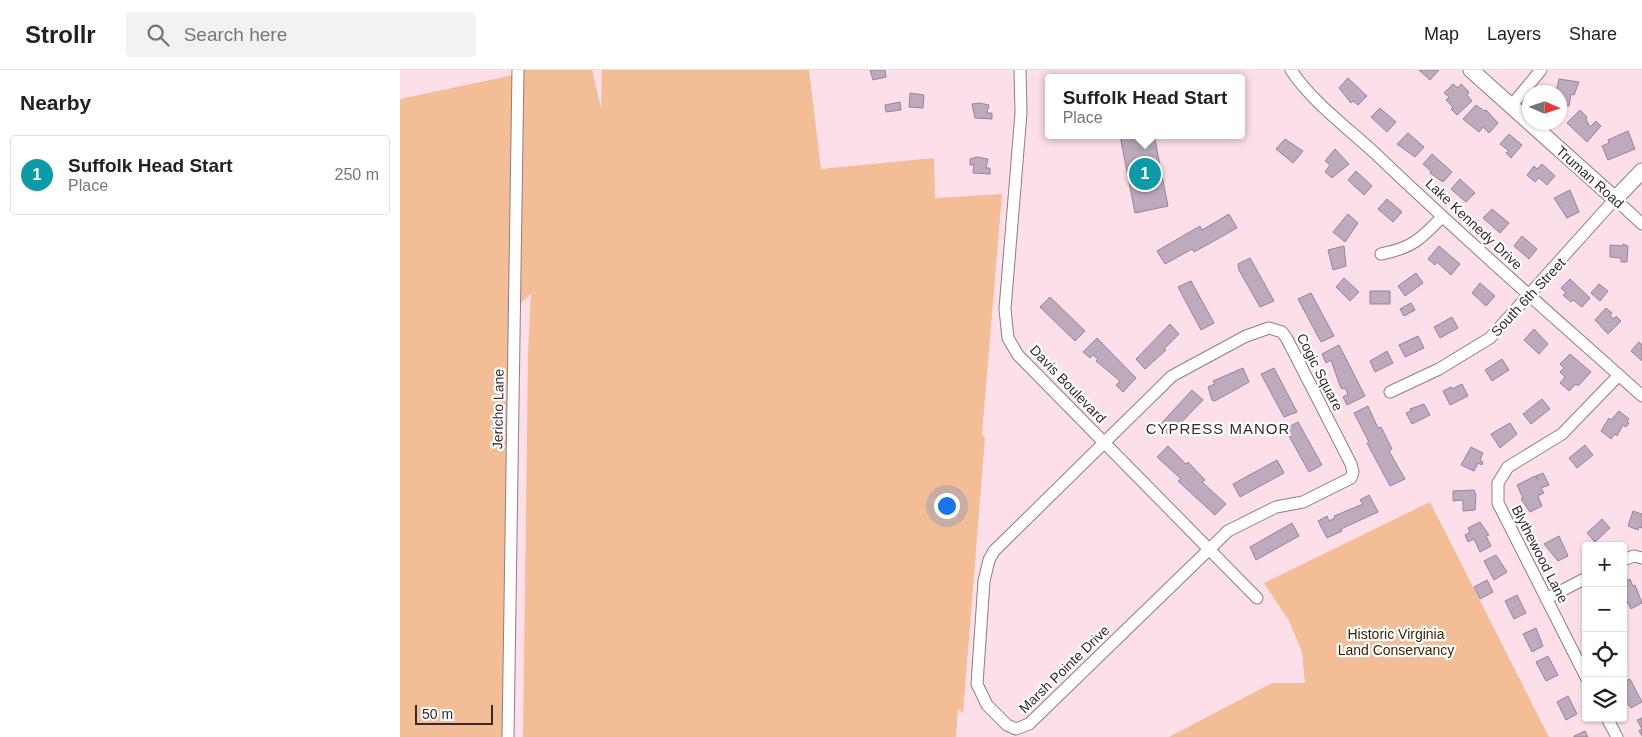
<!DOCTYPE html>
<html lang="en">
<head>
<meta charset="utf-8">
<style>
  :root { --surface:#fff; --page:#f2f2f2; --text:#222; --muted:#767676; --line:#e0e0e0; --accent:#0b8043 }
  body { margin:0; font-family:Helvetica,sans-serif; background:var(--page); color:var(--text) }
  .controls { position:absolute; right:15px; bottom:15px; display:grid; overflow:hidden; border-radius:5px; box-shadow:0 1px 4px #0004 }
  .controls button { width:45px; height:45px; display:grid; place-items:center; padding:0; border:0; border-bottom:1px solid var(--line); background:var(--surface); color:var(--text); font:25px sans-serif }
  .compass { position:absolute; left:1122px; top:15px; width:45px; height:45px; border-radius:50%; background:var(--surface); box-shadow:0 1px 4px #0004; rotate:93deg }
  .scale { position:absolute; left:15px; bottom:12px; width:78px; box-sizing:border-box; padding-left:5px; border:2px solid #362a2e; border-top:0; font-size:14px; line-height:18px; white-space:nowrap; color:#362a2e; -webkit-text-stroke:4px #fff; paint-order:stroke }
  .you { position:absolute; left:546px; top:435px; width:18px; height:18px; margin:-12px; border:4px solid #fff; border-radius:50%; background:#1a73e8; box-shadow:0 0 0 8px #1a73e833 }
  .badge { display:grid; place-items:center; width:32px; height:32px; border-radius:50%; background:var(--accent); color:#fff; font-size:16px; font-weight:700 }
  .pin { position:absolute; translate:-50% -50%; border:2px solid #fff; box-shadow:0 1px 5px #0006 }
  .popup { position:absolute; left:645px; top:4px; width:200px; height:65px; box-sizing:border-box; display:grid; place-content:center; border-radius:5px; background:var(--surface); filter:drop-shadow(0 1px 4px #0005); font-size:16px; white-space:nowrap; color:var(--muted) }
  .popup b { font-size:19px; color:var(--text) }
  .popup::after { content:''; position:absolute; left:50%; top:100%; margin-left:-10px; border:10px solid transparent; border-top-color:var(--surface) }
  .list { margin:0; padding:0; list-style:none }
  h2 { display:flex; justify-content:space-between; align-items:center; height:65px; margin:0; padding:0 20px; font-size:21px }
  h2 small { font-size:16px; font-weight:400; color:var(--muted) }
  .list li { display:grid; grid-template-columns:32px 1fr auto; gap:15px; align-items:center; box-sizing:border-box; height:80px; margin:0 10px 10px; padding:0 10px; border:1px solid var(--line); border-radius:5px }
  .list b { display:block; font-size:19px; white-space:nowrap }
  .list p { margin:0; font-size:16px; white-space:nowrap; color:var(--muted) }
  .list em { font-size:16px; font-style:normal; color:var(--muted) }
  .icon { flex:none; width:28px; height:28px; fill:none; stroke:currentColor; stroke-width:2; stroke-linecap:round; stroke-linejoin:round }
  .map { position:relative; flex:none; width:1242px; height:667px; overflow:hidden }
  header { display:flex; align-items:center; gap:30px; box-sizing:border-box; height:70px; padding:0 25px; background:var(--surface); border-bottom:1px solid var(--line) }
  header strong { font-size:24px }
  nav { display:flex; gap:28px; margin-inline-start:auto; font-size:18px }
  .search { width:350px; height:45px; background:var(--page); display:flex; align-items:center; gap:12px; box-sizing:border-box; padding:0 18px; border-radius:5px; color:var(--muted); font-size:19px }
  main { display:flex }
  aside { flex:1; background:var(--surface) }
  .map>svg:first-child { display:block }
  .green { fill:#f3bd95 }
  .building { fill:#bdaabd; stroke:#968497 }
  .lines { fill:none; stroke-linecap:round; stroke-linejoin:round }
  .minor-casing { stroke:#957b83; stroke-width:13 }
  .tertiary-casing { stroke:#957b83; stroke-width:17 }
  .minor { stroke:#fff; stroke-width:11 }
  .tertiary { stroke:#fff; stroke-width:15 }
  .labels { text-anchor:middle; stroke-width:4.5; stroke-linejoin:round; paint-order:stroke }
  .street-label { font-size:14px; fill:#362a2e; stroke:#fff }
  .park-label { font-size:14px; fill:#3d220a; stroke:#fff }
  .neighbourhood-label { font-size:15px; letter-spacing:1px; fill:#362a2e; stroke:#fff }
</style>
</head>
<body>
<header>
<strong>Strollr</strong>
<div class="search"><svg class="icon" aria-label="search" viewBox="0 0 24 24"><circle cx="10" cy="10" r="6"/><path d="M15 15l6 6"/></svg>Search here</div>
<nav><a>Map</a><a>Layers</a><a>Share</a></nav>
</header>
<main>
<aside>
<h2>Nearby<small></small></h2>
<ul class="list">
<li><span class="badge" style="background:#0f9aa8">1</span><div><b>Suffolk Head Start</b><p>Place</p></div><em>250 m</em></li>
</ul>
</aside>
<div class="map">
<svg width="1242" height="667" viewBox="0 0 1242 667">
  <rect width="100%" height="100%" fill="#fcdfe8"/>
  <!-- green -->
  <path class="green" d="M 124,0 L 192,0 L 201,38 L 202,0 L 409,0 L 421,99 L 534,88 L 535,128 L 602,124 L 582,364 L 585,368 L 563,643 L 558,639 L 556,667 L 123,667 L 128,284 L 131,224 L 119,235 Z
    M 113,5 L 107,667 L 0,667 L 0,29 Z
    M 1030,432 L 1149,667 L 769,667 L 872,613 L 905,613 L 902,582 L 889,551 L 864,513 Z"/>
  <!-- building -->
  <path class="building" d="M 470,0 L 485,0 L 486,7 L 473,10 Z
    M 1019,0 L 1039,0 L 1030,10 Z
    M 948,8 L 967,26 L 958,35 L 953,31 L 951,33 L 939,18 Z
    M 1159,9 L 1179,12 L 1174,25 L 1171,24 L 1169,36 L 1160,35 L 1160,22 L 1156,22 Z
    M 1053,14 L 1058,18 L 1061,14 L 1069,22 L 1067,25 L 1072,31 L 1057,45 L 1051,39 L 1053,37 L 1046,30 L 1049,27 L 1044,23 Z
    M 510,23 L 524,25 L 523,38 L 509,37 Z
    M 500,32 L 501,40 L 486,42 L 485,35 Z
    M 579,33 L 589,35 L 587,43 L 592,43 L 592,49 L 575,48 L 572,34 Z
    M 1076,35 L 1084,41 L 1086,40 L 1098,53 L 1089,63 L 1083,57 L 1079,62 L 1063,49 Z
    M 980,38 L 996,52 L 987,62 L 971,47 Z
    M 1180,40 L 1187,47 L 1186,49 L 1190,57 L 1196,51 L 1201,56 L 1187,72 L 1167,53 Z
    M 1228,61 L 1235,79 L 1208,90 L 1202,76 L 1209,73 L 1208,70 Z
    M 1008,63 L 1024,77 L 1015,87 L 997,74 Z
    M 1109,64 L 1122,75 L 1111,88 L 1106,83 L 1109,81 L 1100,74 Z
    M 722,65 L 754,65 L 768,136 L 735,143 L 721,71 Z
    M 885,69 L 903,81 L 893,93 L 876,79 Z
    M 935,79 L 949,94 L 932,108 L 925,102 L 930,95 L 925,91 Z
    M 1032,84 L 1052,102 L 1043,112 L 1030,103 L 1031,101 L 1023,94 Z
    M 577,87 L 588,89 L 586,98 L 590,98 L 590,104 L 573,103 L 574,95 L 570,95 L 570,89 Z
    M 1142,94 L 1155,106 L 1147,115 L 1139,108 L 1135,112 L 1127,105 L 1134,96 L 1137,99 Z
    M 956,101 L 972,116 L 964,125 L 948,110 Z
    M 1060,109 L 1075,123 L 1066,132 L 1051,119 Z
    M 1170,120 L 1179,142 L 1167,148 L 1154,128 Z
    M 987,129 L 1002,142 L 993,152 L 978,139 Z
    M 1092,139 L 1109,153 L 1100,163 L 1083,148 Z
    M 829,144 L 837,158 L 794,182 L 792,179 L 765,194 L 757,181 L 800,156 L 802,160 Z
    M 948,144 L 958,153 L 945,172 L 933,162 Z
    M 1122,166 L 1137,179 L 1129,189 L 1114,176 Z
    M 1223,174 L 1228,176 L 1227,192 L 1221,192 L 1221,188 L 1210,187 L 1210,175 L 1223,176 Z
    M 944,176 L 946,196 L 933,200 L 928,180 Z
    M 1039,176 L 1060,194 L 1051,205 L 1037,192 L 1035,195 L 1028,189 Z
    M 850,188 L 874,231 L 860,237 L 839,200 L 838,194 Z
    M 1016,203 L 1023,213 L 1005,226 L 998,216 Z
    M 944,208 L 959,222 L 950,231 L 936,217 Z
    M 1170,209 L 1190,228 L 1182,237 L 1173,230 L 1171,232 L 1163,225 L 1166,223 L 1161,218 Z
    M 791,211 L 814,253 L 801,260 L 778,217 Z
    M 1080,213 L 1095,226 L 1086,236 L 1072,223 Z
    M 1199,214 L 1208,221 L 1200,231 L 1191,223 Z
    M 970,221 L 990,221 L 990,234 L 970,234 Z
    M 911,223 L 934,266 L 921,272 L 898,229 Z
    M 650,227 L 685,261 L 675,271 L 640,237 Z
    M 1011,233 L 1015,240 L 1004,246 L 1000,239 Z
    M 1206,238 L 1212,243 L 1210,246 L 1214,249 L 1216,246 L 1221,251 L 1208,264 L 1195,250 Z
    M 1052,247 L 1058,258 L 1040,268 L 1034,257 Z
    M 770,254 L 779,264 L 764,279 L 766,280 L 745,299 L 736,289 Z
    M 1134,259 L 1148,274 L 1139,284 L 1124,270 Z
    M 1018,266 L 1024,278 L 1005,287 L 999,275 Z
    M 697,268 L 736,308 L 723,322 L 716,315 L 720,311 L 696,291 L 698,289 L 693,285 L 690,288 L 683,282 Z
    M 1239,272 L 1242,275 L 1242,291 L 1231,281 Z
    M 939,275 L 965,326 L 947,335 L 943,327 L 948,324 L 945,318 L 942,319 L 940,316 L 931,290 L 926,293 L 922,284 Z
    M 987,281 L 993,293 L 975,302 L 970,291 Z
    M 1170,284 L 1191,302 L 1178,316 L 1176,314 L 1169,321 L 1160,313 L 1165,307 L 1160,302 L 1164,298 L 1160,294 Z
    M 1102,289 L 1109,300 L 1092,311 L 1085,300 Z
    M 843,298 L 849,312 L 815,331 L 812,330 L 808,317 L 815,314 L 813,311 Z
    M 874,298 L 897,342 L 884,347 L 861,304 Z
    M 1062,314 L 1068,326 L 1050,335 L 1043,321 L 1051,317 L 1052,319 Z
    M 792,320 L 803,330 L 769,365 L 759,356 Z
    M 1142,329 L 1150,339 L 1131,354 L 1123,344 Z
    M 1024,334 L 1030,345 L 1012,354 L 1006,343 L 1011,341 L 1010,339 Z
    M 968,336 L 978,358 L 981,357 L 992,379 L 989,381 L 1005,409 L 990,416 L 967,373 L 969,372 L 954,343 Z
    M 1219,341 L 1229,349 L 1227,351 L 1229,353 L 1226,357 L 1223,355 L 1217,366 L 1215,364 L 1211,369 L 1201,361 L 1209,348 L 1211,350 Z
    M 898,352 L 922,395 L 909,402 L 885,359 Z
    M 1110,353 L 1117,364 L 1100,378 L 1091,364 Z
    M 1185,375 L 1193,385 L 1177,398 L 1169,388 Z
    M 768,376 L 786,394 L 788,392 L 805,410 L 802,412 L 826,434 L 815,445 L 778,411 L 781,409 L 757,387 Z
    M 1071,377 L 1083,383 L 1080,390 L 1083,392 L 1082,395 L 1078,393 L 1074,401 L 1061,395 Z
    M 877,390 L 884,403 L 840,427 L 833,414 Z
    M 1143,403 L 1149,415 L 1141,418 L 1144,423 L 1138,426 L 1142,436 L 1130,442 L 1121,429 L 1123,428 L 1117,415 L 1135,406 L 1138,410 L 1136,406 Z
    M 1074,420 L 1076,425 L 1075,440 L 1063,441 L 1063,430 L 1053,431 L 1053,421 Z
    M 969,425 L 978,442 L 941,459 L 942,461 L 927,468 L 918,451 L 927,446 L 929,451 L 935,448 L 934,446 L 963,434 L 960,430 Z
    M 1233,441 L 1242,444 L 1242,458 L 1239,457 L 1238,460 L 1228,456 Z
    M 1202,449 L 1210,458 L 1195,472 L 1187,463 Z
    M 1080,452 L 1089,465 L 1086,466 L 1091,476 L 1080,482 L 1074,469 L 1068,472 L 1065,465 L 1070,462 L 1068,458 Z
    M 892,453 L 899,466 L 856,490 L 850,477 Z
    M 1159,466 L 1168,486 L 1158,491 L 1144,474 Z
    M 1096,485 L 1107,502 L 1094,510 L 1084,491 Z
    M 1230,509 L 1233,516 L 1235,515 L 1242,533 L 1231,539 L 1223,524 L 1223,513 Z
    M 1087,510 L 1093,522 L 1080,529 L 1074,517 Z
    M 1117,525 L 1126,543 L 1114,549 L 1105,531 Z
    M 1136,558 L 1143,576 L 1132,582 L 1123,564 Z
    M 1148,586 L 1158,605 L 1146,611 L 1136,592 Z
    M 1230,609 L 1242,632 L 1231,638 L 1223,629 L 1223,612 Z
    M 1168,626 L 1177,644 L 1166,650 L 1157,632 Z
    M 1242,648 L 1242,666 L 1239,661 L 1242,659 L 1237,650 Z
    M 1185,661 L 1188,667 L 1174,667 L 1174,666 Z"/>
  <g class="lines">
    <defs>
      <path id="minor" d="M 620,0 L 621,43 L 605,239 L 608,268 L 618,285 L 857,528
        M 891,0 C 911,31 949,59 977,85 C 1063,168 1153,246 1242,326
        M 1111,36 L 1141,0
        M 981,184 C 1012,178 1021,169 1042,147
        M 869,258 L 882,262 L 887,269 L 951,394 L 953,402 L 951,408 L 903,432 L 876,437 L 828,461 L 629,654 L 616,659 L 607,655 L 587,635 L 577,614 L 584,511 L 589,490 L 594,481 L 772,306 L 846,266 Z
        M 990,322 L 1039,299 L 1090,268 L 1215,129 L 1242,154
        M 1223,490 L 1234,486 L 1242,488
        M 1146,529 L 1186,508
        M 1186,607 L 1098,433 L 1098,413 L 1108,397 L 1162,364 L 1219,305
        M 1207,648 L 1217,667
        M 108,667 L 118,0"/>
      <path id="tertiary" d="M 1071,0 L 1215,129 L 1242,101"/>
    </defs>
    <!-- minor casing -->
    <use href="#minor" class="minor-casing"/>
    <!-- tertiary casing -->
    <use href="#tertiary" class="tertiary-casing"/>
    <!-- minor -->
    <use href="#minor" class="minor"/>
    <!-- tertiary -->
    <use href="#tertiary" class="tertiary"/>
  </g>
  <g class="labels">
    <!-- street labels -->
    <g class="street-label">
      <text transform="translate(1190 107) rotate(42)" y="5">Truman Road</text>
      <text transform="translate(1074 154) rotate(43)" y="5">Lake Kennedy Drive</text>
      <text transform="translate(1128 227) rotate(-47)" y="5">South 6th Street</text>
      <text transform="translate(920 302) rotate(63)" y="5">Cogic Square</text>
      <text transform="translate(668 314) rotate(46)" y="5">Davis Boulevard</text>
      <text transform="translate(98 339) rotate(-89)" y="5">Jericho Lane</text>
      <text transform="translate(1140 484) rotate(63)" y="5">Blythewood Lane</text>
      <text transform="translate(664 599) rotate(-44)" y="5">Marsh Pointe Drive</text>
    </g>
    <!-- park labels -->
    <g class="park-label">
      <text x="996" y="569">Historic Virginia<tspan x="996" dy="16">Land Conservancy</tspan></text>
    </g>
    <!-- neighbourhood labels -->
    <g class="neighbourhood-label">
      <text x="818" y="364">CYPRESS MANOR</text>
    </g>
  </g>
</svg>
<div class="controls">
<button>+</button>
<button>−</button>
<button><svg class="icon" aria-label="locate" viewBox="0 0 24 24"><circle cx="12" cy="12" r="6"/><path d="M12 2v4M12 18v4M2 12h4M18 12h4"/></svg></button>
<button><svg class="icon" aria-label="layers" viewBox="0 0 24 24"><path d="M12 4l9 5-9 5-9-5zM3 14l9 5 9-5"/></svg></button>
</div>
<svg class="compass" viewBox="-18 -18 36 36"><path d="M0-13l5 13h-10z" fill="#e53935"/><path d="M0 13l5-13h-10z" fill="#767676"/></svg>
<div class="scale">50 m</div>
<div class="you"></div>
<div class="pin badge" style="left:745px;top:104px;background:#0f9aa8">1</div>
<div class="popup"><b>Suffolk Head Start</b>Place</div>
</div>
</main>
</body>
</html>
